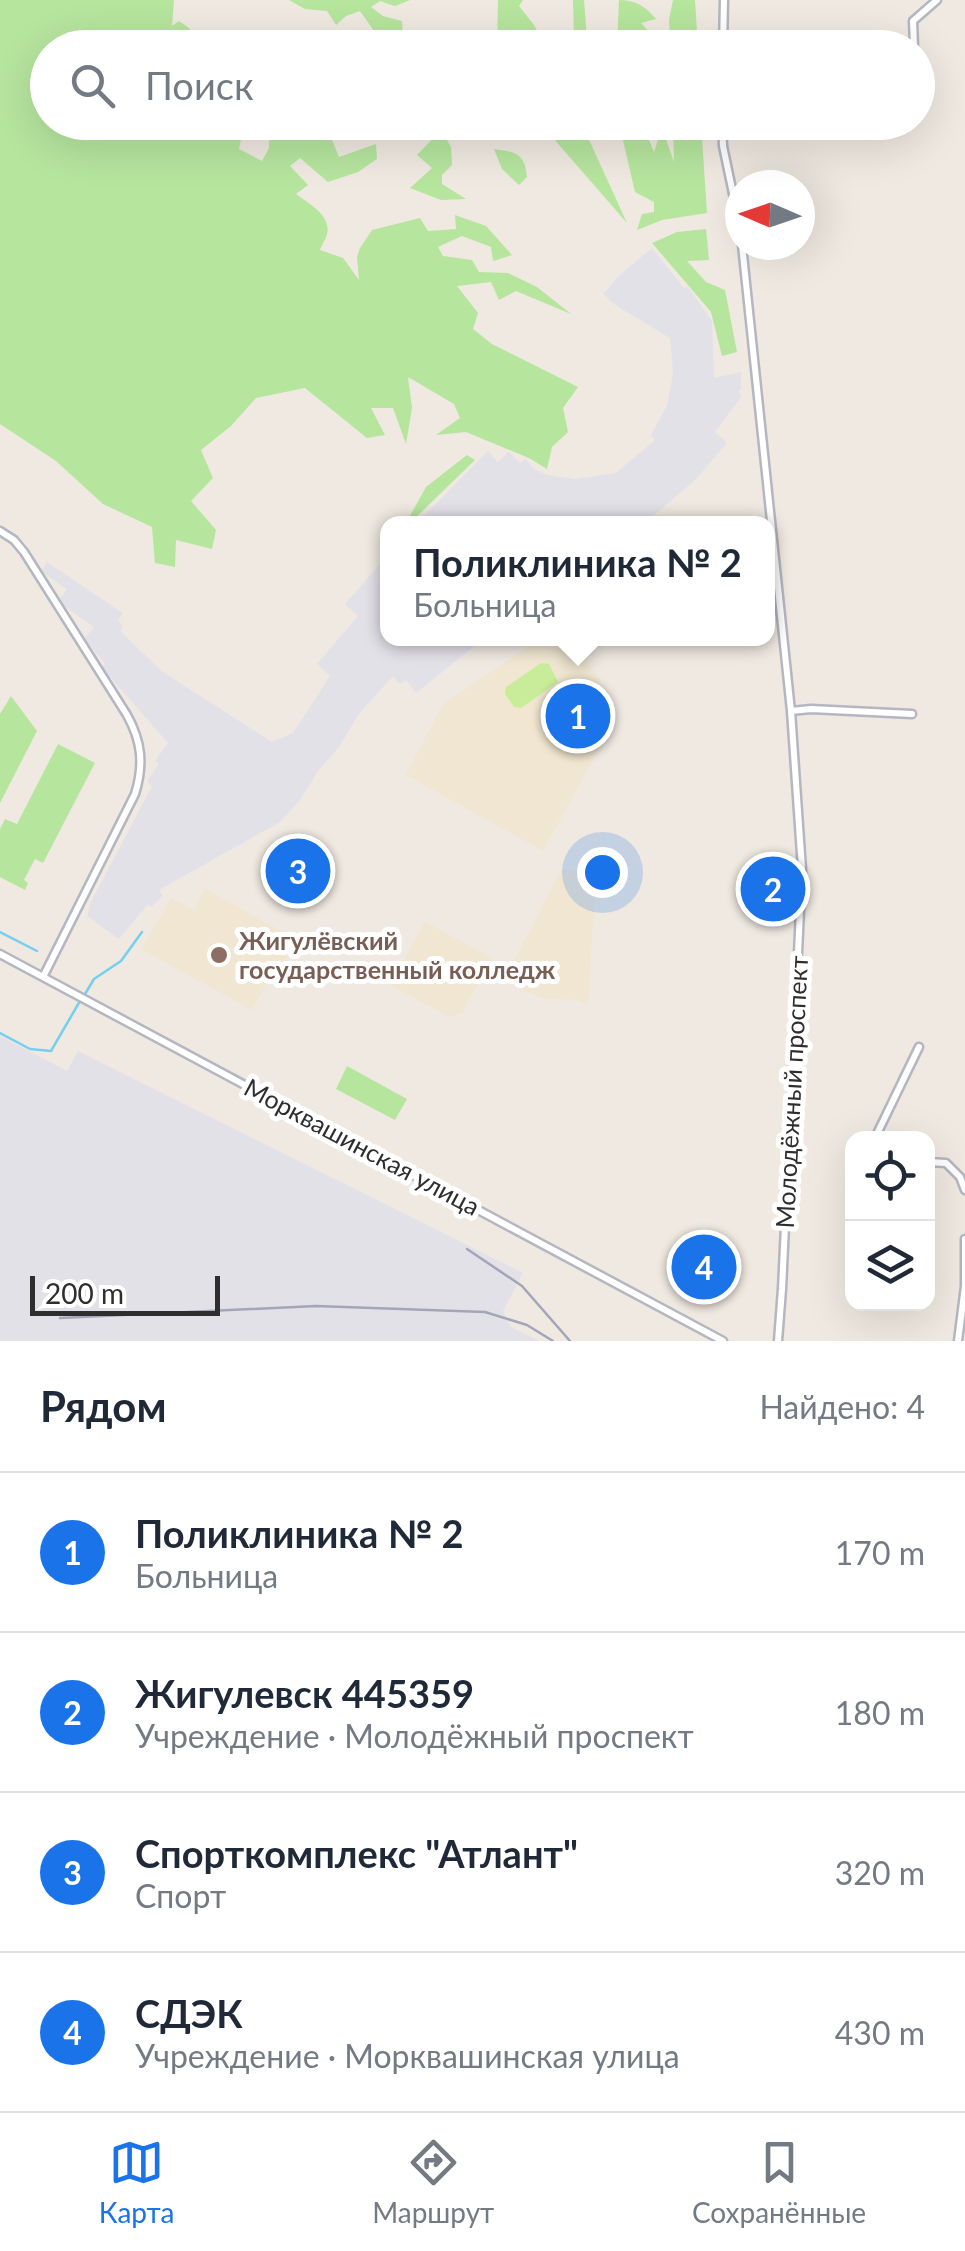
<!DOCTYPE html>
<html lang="ru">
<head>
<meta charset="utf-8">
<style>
  :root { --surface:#fff; --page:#f2f2f3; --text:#1f2937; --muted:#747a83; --line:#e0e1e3; --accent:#1a73e8 }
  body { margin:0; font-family:Lato,sans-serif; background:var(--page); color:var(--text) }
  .controls { position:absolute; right:30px; bottom:30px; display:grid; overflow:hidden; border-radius:20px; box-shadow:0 10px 40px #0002 }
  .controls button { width:90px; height:90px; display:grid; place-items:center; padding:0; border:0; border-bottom:2px solid var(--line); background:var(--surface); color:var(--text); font:50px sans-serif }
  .compass { position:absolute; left:725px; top:170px; width:90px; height:90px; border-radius:50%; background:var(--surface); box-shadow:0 10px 40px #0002; rotate:272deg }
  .scale { position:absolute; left:30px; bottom:25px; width:190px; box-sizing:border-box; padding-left:10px; border:5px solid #2e2e2e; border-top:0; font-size:28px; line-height:35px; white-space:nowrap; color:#2e2e2e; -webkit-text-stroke:8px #fff; paint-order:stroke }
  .you { position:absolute; left:602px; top:872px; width:35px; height:35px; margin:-25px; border:8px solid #fff; border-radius:50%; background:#1a73e8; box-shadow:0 0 0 15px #1a73e833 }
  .badge { display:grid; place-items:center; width:65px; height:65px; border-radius:50%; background:var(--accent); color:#fff; font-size:32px; font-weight:700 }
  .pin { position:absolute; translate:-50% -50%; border:5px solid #fff; box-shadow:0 2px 10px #0006 }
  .popup { position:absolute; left:380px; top:516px; width:395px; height:130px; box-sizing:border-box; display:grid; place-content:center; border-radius:20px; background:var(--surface); filter:drop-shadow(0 2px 8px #0005); font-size:32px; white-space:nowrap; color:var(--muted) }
  .popup b { font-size:38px; color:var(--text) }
  .popup::after { content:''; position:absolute; left:50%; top:100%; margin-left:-20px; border:20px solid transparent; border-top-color:var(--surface) }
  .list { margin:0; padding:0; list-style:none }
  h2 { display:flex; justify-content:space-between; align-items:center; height:130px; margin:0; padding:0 40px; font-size:42px }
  h2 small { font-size:32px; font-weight:400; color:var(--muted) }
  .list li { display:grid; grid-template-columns:65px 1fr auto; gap:30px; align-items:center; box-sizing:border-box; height:160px; padding:0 40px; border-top:2px solid var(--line) }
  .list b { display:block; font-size:38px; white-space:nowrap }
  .list p { margin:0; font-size:32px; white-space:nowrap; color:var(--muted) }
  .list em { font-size:32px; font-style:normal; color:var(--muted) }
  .icon { flex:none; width:55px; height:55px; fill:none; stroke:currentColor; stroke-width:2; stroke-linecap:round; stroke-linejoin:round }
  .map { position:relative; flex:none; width:965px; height:1341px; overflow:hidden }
  .search { position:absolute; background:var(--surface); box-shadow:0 10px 40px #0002; left:30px; right:30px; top:30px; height:110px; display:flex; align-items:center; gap:25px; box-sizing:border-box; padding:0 35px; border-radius:55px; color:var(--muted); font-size:38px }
  .sheet { height:770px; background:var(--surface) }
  nav { display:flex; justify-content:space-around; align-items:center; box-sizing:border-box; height:140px; border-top:2px solid var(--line); background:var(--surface); font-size:28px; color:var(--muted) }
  nav a { display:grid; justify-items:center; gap:5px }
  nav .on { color:var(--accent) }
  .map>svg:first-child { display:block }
  .industrial { fill:#e3e1e8 }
  .education { fill:#f0e6d1 }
  .medical { fill:#f5dfe0 }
  .green { fill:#b6e59e }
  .pitch { fill:#c9ec9a }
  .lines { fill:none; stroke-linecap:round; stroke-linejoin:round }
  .stream { stroke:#75cff0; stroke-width:2.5 }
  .minor-casing { stroke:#b4b7c1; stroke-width:11 }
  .minor { stroke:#fff; stroke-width:6 }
  .rail { stroke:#a3a6b8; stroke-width:2.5 }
  .education-dot { fill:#8d6e63; stroke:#fff; stroke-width:4 }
  .labels { text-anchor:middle; stroke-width:10; stroke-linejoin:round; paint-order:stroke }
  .education-label { font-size:25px; font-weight:bold; fill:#785e54; stroke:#fff; text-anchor:start }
  .street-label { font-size:25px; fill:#2e2e2e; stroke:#fff }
</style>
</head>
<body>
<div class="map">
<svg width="965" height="1341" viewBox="0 0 965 1341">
  <rect width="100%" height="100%" fill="#efe9e1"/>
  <!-- industrial -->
  <path class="industrial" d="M 652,248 L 684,288 L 688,287 L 712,321 L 714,378 L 741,372 L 741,389 L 738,392 L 742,396 L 715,432 L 727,443 L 694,481 L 645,523 L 417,523 L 488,451 L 498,462 L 509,452 L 520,463 L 526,459 L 534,469 L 547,475 L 575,479 L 616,473 L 655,440 L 651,435 L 667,406 L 673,374 L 670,338 L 614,304 L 603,294 L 620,275 Z
    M 388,555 L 388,638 L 483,639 L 416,693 L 406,680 L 400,684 L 393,676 L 358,715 L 339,747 L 318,771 L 300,800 L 280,822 L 159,890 L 163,896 L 151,907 L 148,904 L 119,939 L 87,916 L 91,902 L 152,786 L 147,781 L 159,764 L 155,761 L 168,743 L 102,668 L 105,663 L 84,639 L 94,627 L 58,602 L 67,589 L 41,571 L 47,562 L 123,613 L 118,621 L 123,626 L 120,631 L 163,672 L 272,742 L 293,733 L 330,676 L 317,664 L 358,616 L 345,604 Z
    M 0,1036 L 67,1071 L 78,1051 L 523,1273 L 503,1311 L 511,1327 L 539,1341 L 0,1341 Z"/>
  <!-- education -->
  <path class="education" d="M 540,639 L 571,639 L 601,682 L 558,712 L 574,736 L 598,721 L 607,734 L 543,851 L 406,775 L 443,704 Z
    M 561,870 L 596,871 L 588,1004 L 576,1000 L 541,998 L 504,980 Z
    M 205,889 L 296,939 L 284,962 L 279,960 L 252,1010 L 141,949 L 171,898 L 194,910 Z
    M 425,922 L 492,958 L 462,1013 L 450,1017 L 390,985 Z"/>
  <!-- medical -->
  <path class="medical" d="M 582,696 L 598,721 L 574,737 L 558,712 Z"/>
  <!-- green -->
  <path class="green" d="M 0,0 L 174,0 L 172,26 L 179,21 L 189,28 L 201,47 L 48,48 L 48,122 L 238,123 L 243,129 L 239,149 L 262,161 L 269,148 L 269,123 L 325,123 L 339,157 L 376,144 L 377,159 L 358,172 L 328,182 L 300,158 L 290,166 L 308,185 L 296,194 C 308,203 332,216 327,234 C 326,239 322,244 320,250 L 343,258 L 359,280 L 357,257 L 360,248 L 372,230 L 420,218 L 428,231 L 456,229 L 455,215 L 486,226 L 512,255 L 493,261 L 491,247 L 462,236 L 438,247 L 443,256 L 472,260 L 479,272 L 508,273 L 537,287 L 571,314 L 516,291 L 499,300 L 491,282 L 457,286 L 478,313 L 473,329 L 492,344 L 578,387 L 563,408 L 568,432 L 552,447 L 547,469 L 529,458 L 466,432 L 436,435 L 460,418 L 454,404 L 408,377 L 412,408 L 406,444 L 393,408 L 371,408 L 385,435 L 367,438 L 305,388 L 256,398 L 231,426 L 201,450 L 213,478 L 191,501 L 216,530 L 212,549 L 176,540 L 175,567 L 155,563 L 152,527 L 103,504 L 56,461 L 0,424 Z
    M 289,0 L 410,0 L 395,6 L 380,1 L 371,7 L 383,16 L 402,21 L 403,39 L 393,48 L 374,31 L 360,11 L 346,16 L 336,25 L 327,11 L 305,9 Z
    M 498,0 L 523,0 L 519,6 L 534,25 L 546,47 L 497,47 Z
    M 573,0 L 584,0 L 587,39 L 574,41 Z
    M 619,0 C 636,0 645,6 656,19 L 641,23 L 654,37 L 654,47 L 635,47 L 636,36 L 630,32 L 622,47 L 617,47 Z
    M 673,0 L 695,0 L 698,47 L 670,47 L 669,20 Z
    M 467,33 L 484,47 L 433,47 L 428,42 L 446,36 L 462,43 Z
    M 540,123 L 578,123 L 590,142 L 627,223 Z
    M 619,123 L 642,123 L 654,152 L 662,128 L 674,162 L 673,123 L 701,123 L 707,213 L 662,220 L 637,230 L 642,214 L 654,212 L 654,202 L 635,192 Z
    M 441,130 L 451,147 L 452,165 L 442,175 L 442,184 L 466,199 L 441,200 L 410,188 L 432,168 L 417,155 Z
    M 494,149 C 515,152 525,153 527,177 L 519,185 L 502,169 Z
    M 706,229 L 709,260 L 687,261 L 706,282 L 725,290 L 737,352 L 722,356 L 711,312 L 652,243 L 677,232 Z
    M 467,455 L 475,460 L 410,523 L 406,523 L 426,487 Z
    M 11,696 L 37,731 L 0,803 L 0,714 Z
    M 58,744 L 95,763 L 43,863 L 35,859 L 24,880 L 28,883 L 25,890 L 0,877 L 0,829 L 5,819 L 17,824 Z
    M 347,1066 L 407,1099 L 395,1120 L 336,1089 Z"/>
  <!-- pitch -->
  <path class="pitch" d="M 541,663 L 549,664 L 558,682 L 521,708 L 514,707 L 505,694 L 506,687 Z"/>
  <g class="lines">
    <!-- stream -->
    <path class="stream" d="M 0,932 L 37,951
      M 85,994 L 94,979 L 121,961 L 142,932
      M 0,1033 L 30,1049 L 51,1051 L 80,1001"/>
    <defs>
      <path id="minor" d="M 914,46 L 913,21 L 937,0
        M 723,48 L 724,0
        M 722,122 L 723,146 L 740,227
        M 742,245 L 791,711 L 802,869 L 782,1289 L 778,1341
        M 0,531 L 14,540 L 24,552 L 127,715 C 142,742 144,765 135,794 L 43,977
        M 791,711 L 811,709 L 912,714
        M 0,954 L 723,1341
        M 875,1138 L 919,1047
        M 928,1162 L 946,1163 L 960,1177 L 965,1190
        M 958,1341 L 965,1286 L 965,1239"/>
    </defs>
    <!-- minor casing -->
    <use href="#minor" class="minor-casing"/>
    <!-- minor -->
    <use href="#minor" class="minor"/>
    <!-- rail -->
    <path class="rail" d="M 467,1249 L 522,1286 L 570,1341
      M 60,1318 L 316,1306 L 485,1312 L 527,1325 L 553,1341"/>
  </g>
  <!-- markers -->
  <circle class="education-dot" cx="219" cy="955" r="10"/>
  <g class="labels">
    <!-- education labels -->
    <g class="education-label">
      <text x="239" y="950">Жигулёвский<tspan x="239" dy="29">государственный колледж</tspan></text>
    </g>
    <!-- street labels -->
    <g class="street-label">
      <text transform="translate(792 1092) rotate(-87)" y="9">Молодёжный проспект</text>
      <text transform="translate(362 1147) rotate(28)" y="9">Морквашинская улица</text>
    </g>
  </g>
</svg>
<div class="controls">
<button><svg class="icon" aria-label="locate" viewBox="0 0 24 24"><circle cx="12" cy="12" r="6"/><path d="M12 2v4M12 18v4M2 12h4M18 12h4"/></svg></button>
<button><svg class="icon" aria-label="layers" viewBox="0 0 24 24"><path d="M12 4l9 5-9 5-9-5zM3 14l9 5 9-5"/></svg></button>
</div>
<svg class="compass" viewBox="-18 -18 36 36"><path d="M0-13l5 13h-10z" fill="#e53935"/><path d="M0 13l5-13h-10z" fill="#747a83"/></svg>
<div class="scale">200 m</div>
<div class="you"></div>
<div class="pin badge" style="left:578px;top:716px">1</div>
<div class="popup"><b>Поликлиника № 2</b>Больница</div>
<div class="pin badge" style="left:773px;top:889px">2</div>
<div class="pin badge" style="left:298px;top:871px">3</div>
<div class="pin badge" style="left:704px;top:1267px">4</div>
<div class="search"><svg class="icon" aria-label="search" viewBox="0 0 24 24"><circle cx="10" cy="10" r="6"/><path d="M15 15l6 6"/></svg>Поиск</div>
</div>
<section class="sheet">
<h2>Рядом<small>Найдено: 4</small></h2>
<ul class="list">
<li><span class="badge">1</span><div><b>Поликлиника № 2</b><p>Больница</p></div><em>170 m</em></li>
<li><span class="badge">2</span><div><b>Жигулевск 445359</b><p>Учреждение · Молодёжный проспект</p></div><em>180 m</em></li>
<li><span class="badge">3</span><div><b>Спорткомплекс &quot;Атлант&quot;</b><p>Спорт</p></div><em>320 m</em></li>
<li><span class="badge">4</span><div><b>СДЭК</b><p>Учреждение · Морквашинская улица</p></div><em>430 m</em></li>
</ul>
</section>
<nav>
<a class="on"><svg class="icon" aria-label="map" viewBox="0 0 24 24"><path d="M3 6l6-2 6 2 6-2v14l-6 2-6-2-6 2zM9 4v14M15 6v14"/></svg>Карта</a>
<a><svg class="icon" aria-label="directions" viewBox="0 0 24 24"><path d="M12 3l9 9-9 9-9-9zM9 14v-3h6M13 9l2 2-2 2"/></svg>Маршрут</a>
<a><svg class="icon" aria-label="saved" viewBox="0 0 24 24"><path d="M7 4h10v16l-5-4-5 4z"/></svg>Сохранённые</a>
</nav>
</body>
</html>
